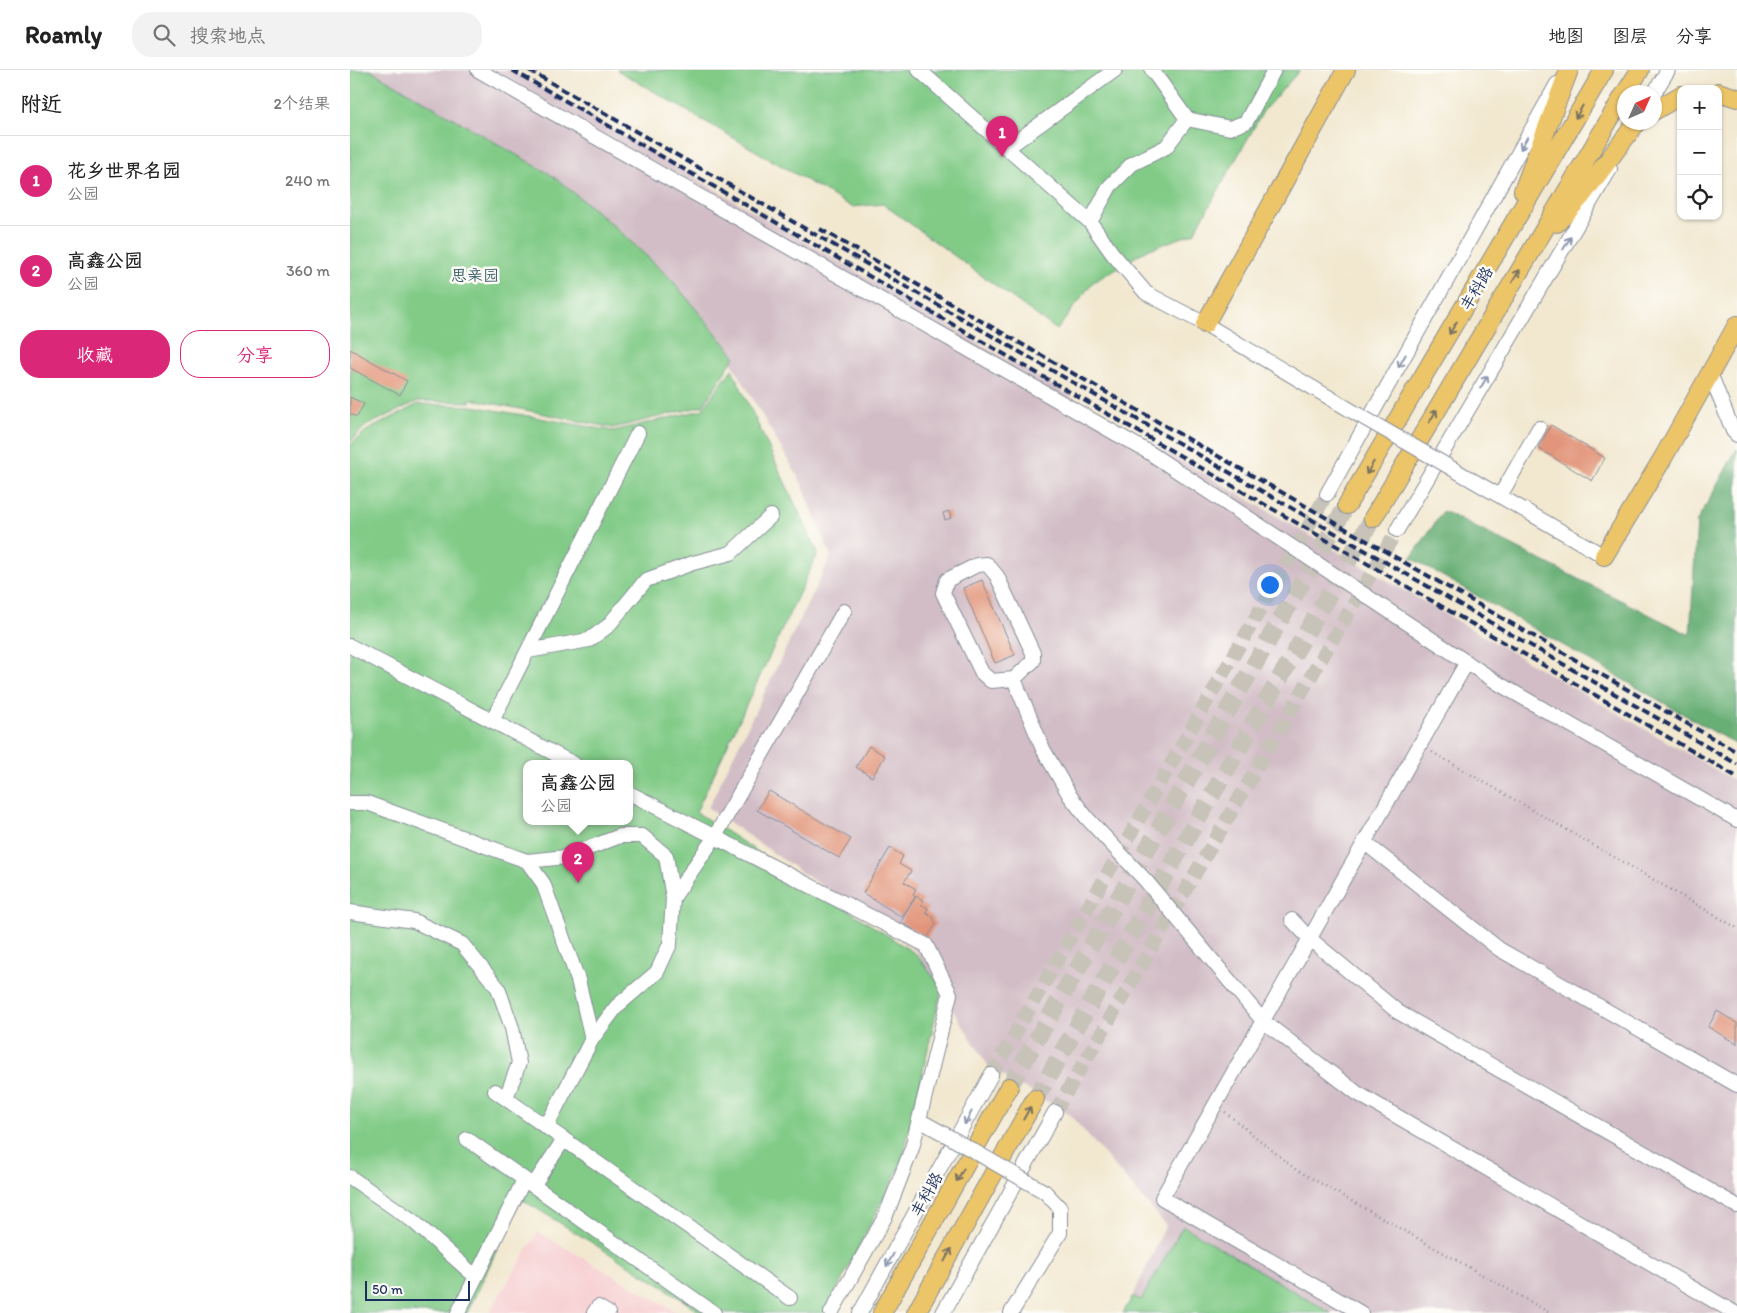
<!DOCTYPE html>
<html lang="zh">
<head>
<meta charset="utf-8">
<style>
  :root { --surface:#fff; --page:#f2f2f2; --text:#222; --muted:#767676; --line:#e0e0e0; --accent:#db2777 }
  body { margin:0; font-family:Itim,"LXGW WenKai TC",sans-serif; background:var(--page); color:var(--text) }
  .controls { position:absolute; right:15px; top:15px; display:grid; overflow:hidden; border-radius:10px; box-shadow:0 1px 4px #0004 }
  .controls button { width:45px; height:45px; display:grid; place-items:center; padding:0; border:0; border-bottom:1px solid var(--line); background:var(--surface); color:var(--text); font:25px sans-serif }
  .compass { position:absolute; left:1267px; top:15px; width:45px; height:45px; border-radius:50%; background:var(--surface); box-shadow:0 1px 4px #0004; rotate:45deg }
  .scale { position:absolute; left:15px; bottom:12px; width:105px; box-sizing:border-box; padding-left:5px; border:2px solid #1b2f5e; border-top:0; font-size:14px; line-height:18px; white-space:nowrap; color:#1b2f5e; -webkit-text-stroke:4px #fdfcf7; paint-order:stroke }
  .you { position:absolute; left:919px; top:514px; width:18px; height:18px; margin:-12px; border:4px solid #fff; border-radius:50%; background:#1a73e8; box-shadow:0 0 0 8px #1a73e833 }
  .badge { display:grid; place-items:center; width:32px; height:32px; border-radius:50%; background:var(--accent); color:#fff; font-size:16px; font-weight:700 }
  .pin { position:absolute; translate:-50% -41px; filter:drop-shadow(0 1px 2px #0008) }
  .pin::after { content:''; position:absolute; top:26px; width:18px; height:15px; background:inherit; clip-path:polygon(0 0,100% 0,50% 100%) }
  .popup { position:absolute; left:173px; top:690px; width:110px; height:65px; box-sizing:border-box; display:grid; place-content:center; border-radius:10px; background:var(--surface); filter:drop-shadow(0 1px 4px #0005); font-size:16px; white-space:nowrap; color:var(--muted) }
  .popup b { font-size:19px; color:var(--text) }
  .popup::after { content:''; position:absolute; left:50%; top:100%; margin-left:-10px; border:10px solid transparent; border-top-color:var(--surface) }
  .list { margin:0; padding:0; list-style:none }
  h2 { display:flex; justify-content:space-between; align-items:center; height:65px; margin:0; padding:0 20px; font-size:21px }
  h2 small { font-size:16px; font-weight:400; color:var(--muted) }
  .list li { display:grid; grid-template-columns:32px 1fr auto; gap:15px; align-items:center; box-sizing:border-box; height:90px; padding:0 20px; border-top:1px solid var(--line) }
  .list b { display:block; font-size:19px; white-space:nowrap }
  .list p { margin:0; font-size:16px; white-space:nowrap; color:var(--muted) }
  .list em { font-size:16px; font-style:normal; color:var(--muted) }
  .actions { display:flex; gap:10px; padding:15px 20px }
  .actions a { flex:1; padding:11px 0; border:1px solid var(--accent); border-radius:20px; text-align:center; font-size:18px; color:var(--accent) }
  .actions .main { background:var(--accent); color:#fff }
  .icon { flex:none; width:28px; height:28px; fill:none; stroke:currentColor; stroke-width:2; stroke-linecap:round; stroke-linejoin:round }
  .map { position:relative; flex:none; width:1387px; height:1243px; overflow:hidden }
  header { display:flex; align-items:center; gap:30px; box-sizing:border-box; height:70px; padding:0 25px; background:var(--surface); border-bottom:1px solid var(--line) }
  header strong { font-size:24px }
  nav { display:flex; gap:28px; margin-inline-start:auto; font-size:18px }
  .search { width:350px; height:45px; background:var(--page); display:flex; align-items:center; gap:12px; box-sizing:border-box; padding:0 18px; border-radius:20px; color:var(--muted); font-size:19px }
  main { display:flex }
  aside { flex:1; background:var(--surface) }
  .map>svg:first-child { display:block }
  .built { fill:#f7cfd2 }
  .industrial { fill:#d2bdc6 }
  .green { fill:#81cb87; stroke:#4e7d72; fill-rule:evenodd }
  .forest { fill:#68af74; stroke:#426f69 }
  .building { fill:#e2957a }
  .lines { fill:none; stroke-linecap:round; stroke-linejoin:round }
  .minor-tunnel { stroke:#c7c3b9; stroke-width:14; stroke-dasharray:14 7; stroke-linecap:butt }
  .major-tunnel { stroke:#c7c3b9; stroke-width:18; stroke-dasharray:18 9; stroke-linecap:butt }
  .minor-casing { stroke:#868c97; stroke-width:16 }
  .major-casing { stroke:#868c97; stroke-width:20 }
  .path { stroke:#868c97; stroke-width:2.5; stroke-dasharray:1 4; stroke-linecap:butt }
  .minor { stroke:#fff; stroke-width:14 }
  .major { stroke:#edc569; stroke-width:18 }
  .rail { stroke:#1b2f5e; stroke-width:4; stroke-dasharray:8 4; stroke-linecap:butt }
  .minor-bridge-casing { stroke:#868c97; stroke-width:16; stroke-linecap:butt }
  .minor-bridge { stroke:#fff; stroke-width:14 }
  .oneway { stroke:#797263 }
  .oneway2 { stroke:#8d97ae }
  .labels { text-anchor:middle; stroke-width:5; stroke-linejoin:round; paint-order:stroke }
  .park-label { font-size:16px; fill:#3a5e6a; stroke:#fdfcf7 }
  .street-label { font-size:16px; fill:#1b2f5e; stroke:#fdfcf7 }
</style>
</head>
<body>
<header>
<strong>Roamly</strong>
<div class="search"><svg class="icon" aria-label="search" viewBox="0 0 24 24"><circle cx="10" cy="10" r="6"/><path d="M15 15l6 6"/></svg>搜索地点</div>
<nav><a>地图</a><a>图层</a><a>分享</a></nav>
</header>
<main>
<aside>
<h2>附近<small>2个结果</small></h2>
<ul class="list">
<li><span class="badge">1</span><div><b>花乡世界名园</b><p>公园</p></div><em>240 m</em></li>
<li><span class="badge">2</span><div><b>高鑫公园</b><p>公园</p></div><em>360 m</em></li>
</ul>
<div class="actions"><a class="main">收藏</a><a>分享</a></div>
</aside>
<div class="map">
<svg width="1387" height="1243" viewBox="0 0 1387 1243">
  <rect width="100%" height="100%" fill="#fdfcf7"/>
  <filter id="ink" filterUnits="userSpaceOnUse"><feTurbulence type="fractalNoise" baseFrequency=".02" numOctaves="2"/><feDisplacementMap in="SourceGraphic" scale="10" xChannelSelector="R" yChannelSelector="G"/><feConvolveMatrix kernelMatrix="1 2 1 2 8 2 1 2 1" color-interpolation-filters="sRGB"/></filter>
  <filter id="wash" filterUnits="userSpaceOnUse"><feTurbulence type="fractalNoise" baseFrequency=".0096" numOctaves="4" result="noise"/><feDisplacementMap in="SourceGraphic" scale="20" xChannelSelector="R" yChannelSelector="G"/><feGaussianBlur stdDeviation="1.12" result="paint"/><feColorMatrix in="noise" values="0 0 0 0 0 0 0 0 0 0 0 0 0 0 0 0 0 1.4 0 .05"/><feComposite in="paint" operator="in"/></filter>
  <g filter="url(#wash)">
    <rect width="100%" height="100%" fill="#f2e8d0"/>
    <!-- built -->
    <path class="built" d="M 188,1162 L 328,1243 L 139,1243 Z"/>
    <!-- industrial -->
    <path class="industrial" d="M 19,0 L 160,0 L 1064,526 L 1387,712 L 1387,1243 L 981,1243 L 951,1226 L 791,1231 L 783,1226 L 816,1155 L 720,1045 L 639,997 L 566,881 L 358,738 L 481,486 L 452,414 L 382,293 L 289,183 Z"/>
    <!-- green -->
    <path class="green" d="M 0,0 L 20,0 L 203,106 L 264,156 L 321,209 L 385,286 L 353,336 L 263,358 L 122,329 L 118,330 L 121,332 L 68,331 L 16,356 L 0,372 Z
      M 267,0 L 950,0 L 914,40 L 844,163 L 797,180 L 742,213 L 707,260 L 533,134 L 502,137 Z
      M 382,299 L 468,483 L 346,742 L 566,884 L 592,918 L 552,1092 L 475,1243 L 351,1243 L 314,1217 L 171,1129 L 117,1243 L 0,1243 L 0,377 L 2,373 L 16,361 L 68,334 L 122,336 L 263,361 L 352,340 ZM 177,694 L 279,694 L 279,752 L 177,752 Z
      M 833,1156 L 981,1243 L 773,1243 L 783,1226 L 791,1230 Z"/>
    <!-- forest -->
    <path class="forest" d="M 1387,379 L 1387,675 L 1061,488 L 1093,441 L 1340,565 L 1347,451 Z"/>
    <g id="blocks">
      <!-- building -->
      <path class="building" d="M 0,279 L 57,311 L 50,325 L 0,298 Z
        M 0,327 L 14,334 L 7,347 L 0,344 Z
        M 1201,355 L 1255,388 L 1242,411 L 1188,378 Z
        M 599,441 L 601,448 L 595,450 L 593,443 Z
        M 632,510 L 665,585 L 645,593 L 613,518 Z
        M 519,676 L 535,686 L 522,707 L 506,697 Z
        M 419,721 L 501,769 L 489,788 L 407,740 Z
        M 540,778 L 553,786 L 549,794 L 561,801 L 554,812 L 566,819 L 563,825 L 565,827 L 552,847 L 513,823 Z
        M 566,826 L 573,830 L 571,834 L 578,838 L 576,842 L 582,846 L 586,854 L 577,868 L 551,852 Z
        M 1367,941 L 1387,953 L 1387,974 L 1358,957 Z"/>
    </g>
  </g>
  <g filter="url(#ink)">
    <use href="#blocks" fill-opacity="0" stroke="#868c97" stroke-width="1"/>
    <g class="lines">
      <!-- minor-tunnel -->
      <path class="minor-tunnel" d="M 641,1005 L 977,424
        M 705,1042 L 1047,460"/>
      <!-- major-tunnel -->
      <path class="major-tunnel" d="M 659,1017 L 997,435
        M 685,1029 L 1023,448"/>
      <defs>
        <path id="minor" d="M 128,0 L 800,383 L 1151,615 L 1387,750
          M 569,0 L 740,152 L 762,183 L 796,223 L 855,254 L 1007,344
          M 802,0 L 837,49 L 880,58 L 896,52 L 924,0
          M 1304,23 L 1318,0
          M 657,78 L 765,0
          M 740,152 L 760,116 L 782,94 L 816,77 L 837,49
          M 1360,303 L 1383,361 L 1387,365
          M 1103,399 L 1254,486
          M 977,424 L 1207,14
          M 1150,426 L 1189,358
          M 1047,460 L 1260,99
          M 637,494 L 647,506 L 683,583 L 683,591 L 664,609 L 641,611 L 632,603 L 593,523 L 597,510 L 627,495 Z
          M 0,576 L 224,694
          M 178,581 L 239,570 L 258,556 L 296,510 L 343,493 L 381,483 L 421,446
          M 664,609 L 693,679 L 720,726 L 737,748 L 796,811 L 913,951 L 1007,1023 L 1385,1243
          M 142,651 L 288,363
          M 279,723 L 576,875 L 600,924 L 562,1078 L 536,1145 L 481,1243
          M 0,733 L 17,733 L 177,791 L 216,787 L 270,766 L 292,766 L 316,786 L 323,828 L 320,874 L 307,902 L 267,936 L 242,969 L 196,1057
          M 1014,772 L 1149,879 L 1387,1015
          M 177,791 L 193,813 L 228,910 L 242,969
          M 323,828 L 364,768 L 494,541
          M 0,842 L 64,851 L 112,874 L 148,918 L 162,958 L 169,993 L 156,1028
          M 942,850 L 960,869 L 1048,942 L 1387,1136
          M 145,1021 L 440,1228
          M 569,1050 L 596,1065
          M 117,1069 L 364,1243
          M 0,1107 L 63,1151 L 126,1207
          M 183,1116 L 214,1069
          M 108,1243 L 174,1110
          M 244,1243 L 248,1237 L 258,1243
          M 510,1243 L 641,1005
          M 593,1243 L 705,1042
          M 661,1243 L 710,1163 L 710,1138 L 695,1122
          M 1011,1243 L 812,1128 L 1117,592"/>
        <path id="major" d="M 1276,22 L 1290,0
          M 1368,22 L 1387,28
          M 1304,41 L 1331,25
          M 1173,121 L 1219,0
          M 1207,153 L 1230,128 L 1287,52
          M 855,254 L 996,0
          M 997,435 L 1254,0
          M 1023,448 L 1274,25
          M 1254,486 L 1313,388 L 1387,255
          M 532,1243 L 659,1017
          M 566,1243 L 685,1029"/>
      </defs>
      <!-- minor casing -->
      <use href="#minor" class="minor-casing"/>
      <!-- major casing -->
      <use href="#major" class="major-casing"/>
      <!-- path -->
      <path class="path" d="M 1082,682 L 1387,858
        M 875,1042 L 945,1099 L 1200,1243"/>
      <!-- minor -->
      <use href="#minor" class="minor"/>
      <!-- major -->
      <use href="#major" class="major"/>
      <!-- rail -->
      <path class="rail" d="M 162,0 L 1387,707
        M 179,0 L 1387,694
        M 470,159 L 1387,682"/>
      <defs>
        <path id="minor-bridge" d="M 1007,344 L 1103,399
          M 596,1065 L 695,1122"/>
      </defs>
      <!-- minor-bridge casing -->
      <use href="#minor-bridge" class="minor-bridge-casing"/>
      <!-- minor-bridge -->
      <use href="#minor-bridge" class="minor-bridge"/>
    </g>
    <!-- one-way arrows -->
    <defs><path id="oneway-shaft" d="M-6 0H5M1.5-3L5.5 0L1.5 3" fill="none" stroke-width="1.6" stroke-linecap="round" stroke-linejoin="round" transform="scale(1.25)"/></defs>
    <g class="oneway">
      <use href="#oneway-shaft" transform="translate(1229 42) rotate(120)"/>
      <use href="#oneway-shaft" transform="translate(1166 206) rotate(-59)"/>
      <use href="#oneway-shaft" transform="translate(1103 258) rotate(121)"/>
      <use href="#oneway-shaft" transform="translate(1083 346) rotate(-59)"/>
      <use href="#oneway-shaft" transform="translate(1020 398) rotate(121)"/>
      <use href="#oneway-shaft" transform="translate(677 1043) rotate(-61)"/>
      <use href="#oneway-shaft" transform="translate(610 1105) rotate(119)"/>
      <use href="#oneway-shaft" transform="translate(598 1185) rotate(-61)"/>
    </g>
    <g class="oneway2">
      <use href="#oneway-shaft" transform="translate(1174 73) rotate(119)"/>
      <use href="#oneway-shaft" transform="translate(1217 173) rotate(-59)"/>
      <use href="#oneway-shaft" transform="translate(1052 291) rotate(119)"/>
      <use href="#oneway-shaft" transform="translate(1134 312) rotate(-59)"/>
      <use href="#oneway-shaft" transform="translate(618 1048) rotate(119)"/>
      <use href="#oneway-shaft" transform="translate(540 1190) rotate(119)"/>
    </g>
  </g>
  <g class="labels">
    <!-- park labels -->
    <g class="park-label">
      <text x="125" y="211">思亲园</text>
    </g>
    <!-- street labels -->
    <g class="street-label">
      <text transform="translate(1126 218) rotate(-59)" y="6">丰科路</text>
      <text transform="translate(576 1124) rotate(-61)" y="6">丰科路</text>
    </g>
  </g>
</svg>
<div class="controls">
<button>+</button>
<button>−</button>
<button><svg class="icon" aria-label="locate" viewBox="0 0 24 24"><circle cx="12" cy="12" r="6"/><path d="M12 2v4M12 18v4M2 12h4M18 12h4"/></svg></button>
</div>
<svg class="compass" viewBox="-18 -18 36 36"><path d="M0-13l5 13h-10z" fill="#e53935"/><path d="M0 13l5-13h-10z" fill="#767676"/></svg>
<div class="scale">50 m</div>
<div class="you"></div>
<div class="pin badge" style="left:652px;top:87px">1</div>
<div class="pin badge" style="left:228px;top:813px">2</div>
<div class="popup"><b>高鑫公园</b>公园</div>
</div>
</main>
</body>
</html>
